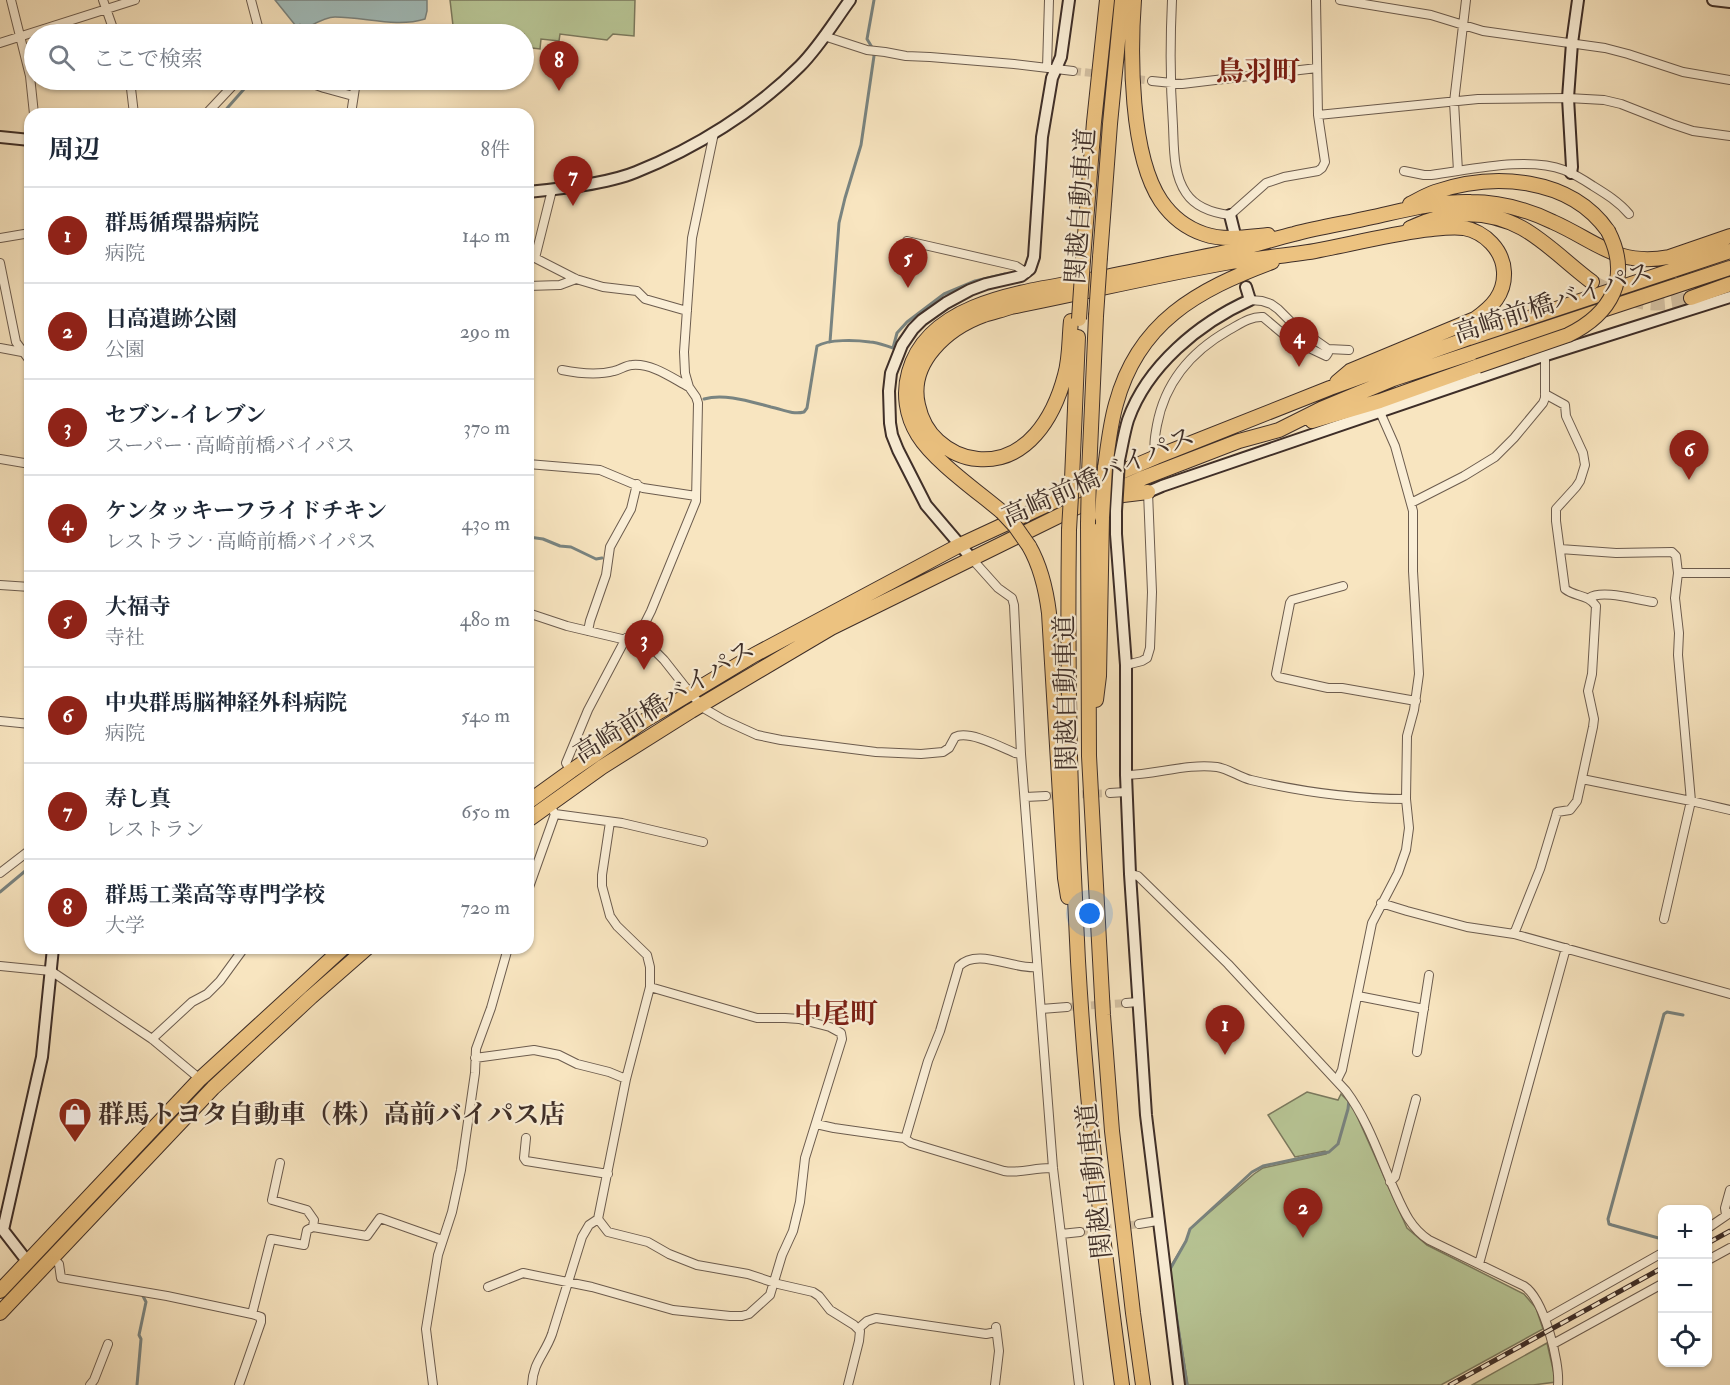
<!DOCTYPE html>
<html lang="ja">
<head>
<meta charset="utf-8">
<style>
  :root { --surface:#fff; --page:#f6f6f7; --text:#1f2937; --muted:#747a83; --line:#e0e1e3; --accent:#8f2418 }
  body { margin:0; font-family:"IM FELL Double Pica","Noto Serif JP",serif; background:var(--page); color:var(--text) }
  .controls { position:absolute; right:18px; bottom:18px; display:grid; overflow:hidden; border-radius:12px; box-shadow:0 2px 4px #0004 }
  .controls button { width:54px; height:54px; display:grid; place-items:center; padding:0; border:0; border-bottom:2px solid var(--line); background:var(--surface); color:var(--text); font:30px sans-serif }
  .you { position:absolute; left:1090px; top:914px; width:21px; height:21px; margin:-15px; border:4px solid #fff; border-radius:50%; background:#1a73e8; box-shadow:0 0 0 9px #1a73e833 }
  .badge { display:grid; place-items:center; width:39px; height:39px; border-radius:50%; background:var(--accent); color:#fff; font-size:20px; font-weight:700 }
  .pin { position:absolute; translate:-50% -50px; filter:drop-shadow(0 2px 3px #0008) }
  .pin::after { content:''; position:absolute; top:32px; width:21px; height:18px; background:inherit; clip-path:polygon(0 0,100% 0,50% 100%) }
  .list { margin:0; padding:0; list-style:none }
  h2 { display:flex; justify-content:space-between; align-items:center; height:78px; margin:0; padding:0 24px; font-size:26px }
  h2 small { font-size:20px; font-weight:400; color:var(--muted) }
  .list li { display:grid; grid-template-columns:39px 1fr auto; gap:18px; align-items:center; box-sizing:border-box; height:96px; padding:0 24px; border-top:2px solid var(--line) }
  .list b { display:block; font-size:22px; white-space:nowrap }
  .list p { margin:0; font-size:20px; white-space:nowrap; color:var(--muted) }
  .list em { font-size:20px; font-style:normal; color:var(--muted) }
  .icon { flex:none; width:33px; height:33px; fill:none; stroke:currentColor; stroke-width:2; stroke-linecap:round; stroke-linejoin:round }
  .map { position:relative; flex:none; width:1730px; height:1385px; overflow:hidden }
  .search { position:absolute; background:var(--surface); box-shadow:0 2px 4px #0004; left:24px; top:24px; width:510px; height:66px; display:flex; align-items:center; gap:15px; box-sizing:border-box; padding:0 21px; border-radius:33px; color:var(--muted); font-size:22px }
  .panel { position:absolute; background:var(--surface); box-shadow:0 2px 4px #0004; left:24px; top:108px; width:510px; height:846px; border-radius:18px }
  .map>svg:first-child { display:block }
  .green { fill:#b8c696; stroke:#7b7a5f; stroke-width:1.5 }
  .water { fill:#a1bdbc; stroke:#798481; stroke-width:1.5 }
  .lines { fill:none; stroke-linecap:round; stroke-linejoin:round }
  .stream { stroke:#798481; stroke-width:3 }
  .street-tunnel { stroke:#d3c0a2; stroke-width:8; stroke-dasharray:8 4; stroke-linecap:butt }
  .highway-tunnel { stroke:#d3c0a2; stroke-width:14; stroke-dasharray:14 7; stroke-linecap:butt }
  .street-casing { stroke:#6c5c4e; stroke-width:10 }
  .secondary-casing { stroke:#3e2e28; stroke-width:14 }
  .highway-casing { stroke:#3e2e28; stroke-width:16 }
  .street { stroke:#faeed6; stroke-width:8 }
  .secondary { stroke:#faeed6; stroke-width:10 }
  .highway { stroke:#ecc280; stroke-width:14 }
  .rail-casing { stroke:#3e2e28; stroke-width:5 }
  .rail { stroke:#faeed6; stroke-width:3; stroke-dasharray:9; stroke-linecap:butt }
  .secondary-bridge-casing { stroke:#3e2e28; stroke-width:14; stroke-linecap:butt }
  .highway-bridge-casing { stroke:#3e2e28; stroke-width:16; stroke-linecap:butt }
  .secondary-bridge { stroke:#faeed6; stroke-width:10 }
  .highway-bridge { stroke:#ecc280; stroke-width:14 }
  .labels { text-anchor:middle; stroke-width:4.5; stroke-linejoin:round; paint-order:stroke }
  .street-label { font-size:26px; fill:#3e2e28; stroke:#faeed6 }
  .poi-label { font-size:26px; font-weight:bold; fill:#3e2e28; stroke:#faeed6; text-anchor:start }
  .quarter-label { font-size:28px; font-weight:bold; fill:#7a1f14; stroke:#faeed6 }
</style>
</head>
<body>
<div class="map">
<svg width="1730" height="1385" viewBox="0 0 1730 1385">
  <rect width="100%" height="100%" fill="#f8e5c0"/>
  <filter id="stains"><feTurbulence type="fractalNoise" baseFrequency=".00333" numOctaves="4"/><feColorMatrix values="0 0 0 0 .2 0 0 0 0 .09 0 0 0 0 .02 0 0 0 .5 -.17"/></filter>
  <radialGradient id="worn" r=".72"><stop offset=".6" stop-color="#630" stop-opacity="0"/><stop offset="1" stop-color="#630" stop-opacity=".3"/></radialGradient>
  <!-- green -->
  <path class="green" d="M 450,0 L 635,0 L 634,36 L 613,34 L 607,40 L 560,34 L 559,41 L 541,39 L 540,49 L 524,47 L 524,34 L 454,34 Z
    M 1307,1092 L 1338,1100 L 1341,1094 L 1352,1105 L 1407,1228 L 1427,1245 L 1524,1294 L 1536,1308 L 1543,1329 L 1441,1385 L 1188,1385 L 1169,1269 L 1186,1241 L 1190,1229 L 1254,1174 L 1263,1168 L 1326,1154 L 1325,1151 L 1295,1157 L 1268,1115 Z
    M 1547,1343 L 1556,1382 L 1533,1385 L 1472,1385 Z"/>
  <!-- water -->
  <path class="water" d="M 275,0 L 427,0 L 427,11 L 425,19 C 396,28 365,17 335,17 C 324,17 311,26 300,31 Z"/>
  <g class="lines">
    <!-- stream -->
    <path class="stream" d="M 291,34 L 300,25
      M 222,114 L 252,80
      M 830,342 L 839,223 L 845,198 L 861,145 L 874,56 L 873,49 L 867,39 L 874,0
      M 704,399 C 725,393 751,402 771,407 C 782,409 792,415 804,412 L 807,408 L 817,346 C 829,339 856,340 870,342 C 877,342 886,346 893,348 L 897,333 L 907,322 L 944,294 L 975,281 L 1005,274
      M 529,537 L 543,539 L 560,546 L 571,547 L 596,559 L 602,558
      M 0,892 L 30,867
      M 1662,1239 L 1612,1225 L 1609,1224 L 1608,1219 L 1664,1014 L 1667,1012 L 1683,1015
      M 1169,1271 L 1186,1241 L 1190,1229 L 1252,1172 L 1263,1166 L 1329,1152 L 1338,1144 L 1348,1109 L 1349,1100
      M 1174,1301 L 1187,1385
      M 137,1385 L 141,1339 L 139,1335 L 146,1302 L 143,1296"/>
    <!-- street-tunnel -->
    <path class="street-tunnel" d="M 1073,71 L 1101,74
      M 1113,76 L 1152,81
      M 1046,796 L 1110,793
      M 1067,1007 L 1126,1003
      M 1080,1232 L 1139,1224"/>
    <!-- highway-tunnel -->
    <path class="highway-tunnel" d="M 1592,282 C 1629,301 1648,310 1691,298"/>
    <defs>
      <path id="street" d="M 11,0 L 30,76 L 34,114
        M 103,0 L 115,34
        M 251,0 L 260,34
        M 1172,0 C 1170,42 1170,83 1173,126 C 1174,148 1173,174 1186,193 C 1196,208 1213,213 1230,215 L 1266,183 L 1284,177 L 1318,171 L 1322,168 L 1325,162 L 1318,115 L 1316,0
        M 1340,0 L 1431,15 L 1483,31 L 1605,48 L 1628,54 L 1683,72 L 1730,80
        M 824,36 L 867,50 L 885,52 L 906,56 L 930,57 L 1014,64 L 1073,71
        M 0,43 L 135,0
        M 1047,68 L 1049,0
        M 130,80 L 134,114
        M 302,80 L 324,88 L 353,96
        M 1152,81 L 1182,84 L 1317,68
        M 206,114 L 238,80
        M 351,114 L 355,88 L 353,80
        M 1318,115 L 1478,99 L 1568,98 L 1604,100 L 1621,104 L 1672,124 L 1693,131 L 1730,136
        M 1404,171 L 1424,175 L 1431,175 C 1470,170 1527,156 1564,170 C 1574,174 1584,180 1593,186 C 1606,194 1619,202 1629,214
        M 1458,171 L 1454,102 L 1466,0
        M 552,190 L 535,258 L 576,279 L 603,287 L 637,291 L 645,299 L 687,311
        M 0,238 L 30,233
        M 907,241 L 1016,266 L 1027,273
        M 0,263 L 16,342 L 30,361
        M 528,286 L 560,285 L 576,279
        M 1250,300 L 1262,301 L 1271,304 L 1278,309 L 1294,325 L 1328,349 L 1349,350
        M 0,348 L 22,352 L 30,348
        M 562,370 C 577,373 599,375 614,371 C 620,370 626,365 632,365 C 652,363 672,378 689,387
        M 1156,457 C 1153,446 1155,436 1157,425 C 1165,382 1192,351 1229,330 C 1240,324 1251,316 1263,317 L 1288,338 L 1326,356 L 1328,353 L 1328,349
        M 0,459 L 30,464
        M 528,464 L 600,470 L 643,488 L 696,496
        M 1411,503 L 1464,476 L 1495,457 L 1514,438 L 1543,403 L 1545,398 L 1545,360 L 1543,356
        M 528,547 L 528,553
        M 1560,549 L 1616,553 L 1672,552 L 1676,556 L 1678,573 L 1675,598 L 1679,633 L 1678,655 L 1691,801 L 1664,919
        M 972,559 L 998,588 L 1012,598 L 1014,605 L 1021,754 L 1053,1168 L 1079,1385
        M 1678,573 L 1730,573
        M 0,585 L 30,587
        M 1343,586 L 1292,600 L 1290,603 L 1276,674 L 1278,677 L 1328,688 L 1342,688 L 1416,701
        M 1589,598 C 1602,589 1637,600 1653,602
        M 528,613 L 567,626 L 622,639 L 637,639 L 654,650 L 664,660 L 690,693 L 705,709 L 724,720 L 757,735 L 781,740 L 876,752 L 921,754 L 943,752 L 949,748 L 955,737 C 969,730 1001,747 1015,753 L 1021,754
        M 588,631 L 590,621 L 606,575 L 610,547 L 631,509 L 637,484
        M 637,639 L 651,611 L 696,501 L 698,403 L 696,397 L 689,387 L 685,373 L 684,352 L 692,238 L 714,133
        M 1126,665 L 1142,661 L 1147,658 L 1150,648 L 1152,592 L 1148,492
        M 0,721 L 30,724
        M 571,771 L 566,763 L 588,710 L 626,638
        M 1126,775 C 1155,775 1187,763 1217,767 C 1229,769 1239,777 1251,780 C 1302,792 1354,799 1406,799
        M 1582,779 L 1691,801 L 1730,810
        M 1110,793 L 1126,792
        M 1025,797 L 1046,796
        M 549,804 L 555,814 L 622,823 L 703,842
        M 0,873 L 30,850
        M 1130,874 L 1138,876 L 1228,964 L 1346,1091 C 1367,1119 1379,1155 1393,1187 C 1402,1207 1409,1227 1429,1240 L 1524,1286 C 1544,1299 1560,1362 1558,1385
        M 528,890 L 555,814
        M 1381,903 L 1407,911 L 1467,927 L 1514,934 L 1730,994
        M 1514,934 L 1540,869 L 1556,816 L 1557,812 L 1570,810 L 1577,801 L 1593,727 L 1594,719 L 1588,691 L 1592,674 L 1596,606 C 1588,594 1575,597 1565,589 L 1556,521 L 1556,509 L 1576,487 L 1580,481 L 1585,465 L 1583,453 L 1566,416 L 1565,405 L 1545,394
        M 0,966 L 51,971 L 152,1039 L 200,1079
        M 1358,996 L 1424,1009
        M 1126,1003 L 1138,1002
        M 1041,1009 L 1067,1007
        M 152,1039 L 192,1002 L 207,994 L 220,981 L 244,948
        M 1417,1052 L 1429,975
        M 475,1058 L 534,1050 L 559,1055 L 577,1064 L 609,1072 L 626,1079
        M 1337,1080 L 1342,1070 L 1372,923 L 1398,873 L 1406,850 L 1409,828 L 1406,799 L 1407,736 L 1414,710 L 1419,674 L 1413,571 L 1413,511 L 1395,446 L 1380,412
        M 816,1124 L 834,1128 L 904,1138 L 906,1136 L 928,1061 L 940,1031 L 959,966 C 978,947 1013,970 1037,967
        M 526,1138 L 524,1158 L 526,1161 L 608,1174
        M 904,1138 L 911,1143 L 1004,1171 C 1020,1174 1036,1167 1053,1168
        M 280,1163 L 272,1200 L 307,1210 L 314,1220 L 313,1227
        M 1390,1182 L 1395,1177 L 1416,1099
        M 1726,1215 L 1725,1208 L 1730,1190
        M 598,1219 L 608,1232 L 648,1242 L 669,1254 L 697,1265 L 748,1274 L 778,1284 L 813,1292 L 819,1296 L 830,1310 L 854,1325 L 860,1331 L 859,1341 L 848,1385
        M 1139,1224 L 1157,1221
        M 1708,1228 L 1730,1213
        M 1061,1234 L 1080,1232
        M 52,1257 L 59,1264 L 61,1278 L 167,1296 L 252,1314 L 261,1317 L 261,1322 L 239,1385
        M 1708,1260 L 1730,1248
        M 1479,1264 L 1566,948
        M 488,1287 L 523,1273 L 592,1287 L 673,1310 L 730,1316 L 742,1316 L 749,1314 L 770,1295 L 782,1255 L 793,1231 L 800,1202 L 805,1158 L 842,1039 L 841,1033 L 830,1027 L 799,1019 L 785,1018 L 757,1018 L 650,987
        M 252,1314 L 271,1239 L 304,1245 L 307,1230 L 313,1227 L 367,1236 L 380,1218 L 442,1240
        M 1545,1319 L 1662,1253
        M 859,1328 L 867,1321 L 876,1318 L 986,1334 L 996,1332
        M 1553,1344 L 1662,1284
        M 90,1385 L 94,1380 L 108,1344
        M 433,1385 L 426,1329 L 438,1255 L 452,1212 L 461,1170 L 475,1073 L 476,1049 L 491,1008 L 508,948
        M 532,1385 C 533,1362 545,1354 552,1334 L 582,1237 L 589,1225 L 598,1219 L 626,1079 L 650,987 L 650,967 L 647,955 L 617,926 L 610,916 L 602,886 L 602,875 L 610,822
        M 995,1385 L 999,1351 L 996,1327"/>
      <path id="secondary" d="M 1713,0 L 1730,2
        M 0,137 L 30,140
        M 1571,173 L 1572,167 L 1568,98 L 1572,43 L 1578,0
        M 528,192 C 559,189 607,184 636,172 C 696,148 755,111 800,66 C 819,47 834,22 850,0
        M 1230,215 L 1234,231
        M 1119,460 C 1122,447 1124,433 1128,420 C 1147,366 1199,323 1250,300 L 1246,287
        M 1148,492 L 1162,486 L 1543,356 L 1730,297
        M 1116,511 L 1116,534 L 1126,665 L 1126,775 L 1130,874 L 1146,1115 L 1179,1385
        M 972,559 L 926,505 L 898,450 L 892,435 L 890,423 L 889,391 L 891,373 L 902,345 L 913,329 L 922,320 L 946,303 L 970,290 L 986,284 L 1021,276 L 1030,269 L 1034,257 L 1042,137 L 1052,78 L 1061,57 L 1069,0
        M 27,1261 L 3,1230 L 42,1057 L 53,948"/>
      <path id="highway" d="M 1134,0 C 1130,54 1130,155 1161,201 C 1172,217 1186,228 1204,234 C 1224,241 1247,237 1268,235
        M 1410,204 C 1418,200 1426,195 1435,192 C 1494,172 1570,177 1608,231
        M 1410,228 C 1447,211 1485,208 1522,228 C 1547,242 1569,265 1592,282
        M 1100,257 L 1110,124 L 1122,0
        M 1083,260 L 1094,122 L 1107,0
        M 1691,298 L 1730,284
        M 1071,321 C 1069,339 1070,358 1065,375 C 1054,417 1027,463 978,459 C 963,458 949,451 938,441 C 928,432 921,419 918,405 C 908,362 948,328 984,315 C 993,312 1002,310 1011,307 C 1082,293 1153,276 1225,263 C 1255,258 1286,256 1315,251 C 1351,244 1387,235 1423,230 C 1436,229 1450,226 1464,228 C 1485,232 1503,250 1504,272 C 1505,294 1492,307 1475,319 L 1350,371 L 1337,382
        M 1312,421 L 1380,401 L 1478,366
        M 1105,468 C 1108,446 1110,425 1116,404 C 1138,322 1197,290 1272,262
        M 1089,473 L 1096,316
        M 1072,479 L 1078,337
        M 1112,498 L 1123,495 L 1148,492
        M 1002,512 C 977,491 934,461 918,435 C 906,416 903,393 909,372 C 929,299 1032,291 1095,279 C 1136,271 1176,262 1217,254 C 1243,249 1269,240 1294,234 C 1320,227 1347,223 1373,217 C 1405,210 1438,201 1471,202 C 1499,202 1528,210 1553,222 C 1596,241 1617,267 1669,257 L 1730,236
        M 1088,524 L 1089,756 L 1103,1015 L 1112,1131 L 1133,1313 L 1143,1385
        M 1069,530 C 1067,674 1070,817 1078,961 C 1086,1103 1103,1244 1122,1385
        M 1029,546 C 1041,567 1046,589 1049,613 L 1065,878 L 1068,897
        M 1096,700 L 1099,676 L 1102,517
        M 528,802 L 571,771 L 644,721 L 754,655 L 960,545 L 1081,489 L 1156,457 L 1330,388 L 1469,338 L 1730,251
        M 528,820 L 602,767 L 691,711 L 831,628 L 1075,508 L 1143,478 L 1239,441 L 1279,430 L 1321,409 L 1393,379 L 1730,268
        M 0,1291 L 200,1079 L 343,948
        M 0,1313 L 213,1088 L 311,997 L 367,948"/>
    </defs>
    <!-- street casing -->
    <use href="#street" class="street-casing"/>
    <!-- secondary casing -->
    <use href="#secondary" class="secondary-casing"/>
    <!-- highway casing -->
    <use href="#highway" class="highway-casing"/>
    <!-- street -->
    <use href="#street" class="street"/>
    <!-- secondary -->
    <use href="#secondary" class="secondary"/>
    <!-- highway -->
    <use href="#highway" class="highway"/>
    <defs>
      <path id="rail" d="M 1708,1243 L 1730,1231
        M 1450,1385 L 1662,1268"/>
    </defs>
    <!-- rail casing -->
    <use href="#rail" class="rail-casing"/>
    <!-- rail -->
    <use href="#rail" class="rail"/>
    <defs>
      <path id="secondary-bridge" d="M 1116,511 L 1119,460"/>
      <path id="highway-bridge" d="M 1096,316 L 1100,257
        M 1079,319 L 1083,260
        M 1478,366 L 1568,335 C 1611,314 1632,278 1608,231
        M 1002,512 L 1015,526 L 1029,546
        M 1102,517 L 1105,468
        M 1088,524 L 1089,473
        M 1069,530 L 1072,479"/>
    </defs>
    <!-- secondary-bridge casing -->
    <use href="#secondary-bridge" class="secondary-bridge-casing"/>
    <!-- highway-bridge casing -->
    <use href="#highway-bridge" class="highway-bridge-casing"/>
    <!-- secondary-bridge -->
    <use href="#secondary-bridge" class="secondary-bridge"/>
    <!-- highway-bridge -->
    <use href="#highway-bridge" class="highway-bridge"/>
  </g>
  <!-- icons -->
  <defs>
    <symbol id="shop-pin" viewBox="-11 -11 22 30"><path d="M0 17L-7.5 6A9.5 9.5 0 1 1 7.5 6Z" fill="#8f2418" stroke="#faeed6"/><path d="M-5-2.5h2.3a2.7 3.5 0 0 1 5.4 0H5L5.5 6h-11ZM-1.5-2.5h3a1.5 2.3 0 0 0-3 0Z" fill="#fff"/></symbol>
  </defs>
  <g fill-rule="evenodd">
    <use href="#shop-pin" x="56" y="1095" width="38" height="52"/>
  </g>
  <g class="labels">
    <!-- street labels -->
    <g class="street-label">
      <text transform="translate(1080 206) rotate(-86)" y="9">関越自動車道</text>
      <text transform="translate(1553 302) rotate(-18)" y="9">高崎前橋バイパス</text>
      <text transform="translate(1098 476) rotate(-24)" y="9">高崎前橋バイパス</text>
      <text transform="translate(1065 693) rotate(-91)" y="9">関越自動車道</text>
      <text transform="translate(664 701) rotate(-32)" y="9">高崎前橋バイパス</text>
      <text transform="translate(1094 1181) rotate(-96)" y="9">関越自動車道</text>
    </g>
    <!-- poi labels -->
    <g class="poi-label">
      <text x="98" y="1123">群馬トヨタ自動車（株）高前バイパス店</text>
    </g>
    <!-- quarter labels -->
    <g class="quarter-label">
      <text x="1258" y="81">鳥羽町</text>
      <text x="836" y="1023">中尾町</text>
    </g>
  </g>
  <rect width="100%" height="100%" filter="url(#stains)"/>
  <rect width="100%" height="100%" fill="url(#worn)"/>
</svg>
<div class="controls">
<button>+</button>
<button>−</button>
<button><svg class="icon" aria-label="locate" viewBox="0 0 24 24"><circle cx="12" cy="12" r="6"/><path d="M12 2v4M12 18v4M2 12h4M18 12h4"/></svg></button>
</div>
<div class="you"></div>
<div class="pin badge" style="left:1225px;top:1055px">1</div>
<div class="pin badge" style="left:1303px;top:1238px">2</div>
<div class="pin badge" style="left:644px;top:670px">3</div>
<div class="pin badge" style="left:1299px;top:367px">4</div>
<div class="pin badge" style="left:908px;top:288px">5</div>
<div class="pin badge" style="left:1689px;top:480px">6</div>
<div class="pin badge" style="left:573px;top:206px">7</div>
<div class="pin badge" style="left:559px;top:91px">8</div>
<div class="search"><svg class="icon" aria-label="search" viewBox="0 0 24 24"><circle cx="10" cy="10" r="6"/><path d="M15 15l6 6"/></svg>ここで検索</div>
<section class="panel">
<h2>周辺<small>8件</small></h2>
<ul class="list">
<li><span class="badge">1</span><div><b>群馬循環器病院</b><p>病院</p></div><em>140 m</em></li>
<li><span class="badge">2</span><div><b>日高遺跡公園</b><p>公園</p></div><em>290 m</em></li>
<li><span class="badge">3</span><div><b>セブン-イレブン</b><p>スーパー · 高崎前橋バイパス</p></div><em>370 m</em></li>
<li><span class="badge">4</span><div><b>ケンタッキーフライドチキン</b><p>レストラン · 高崎前橋バイパス</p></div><em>430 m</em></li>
<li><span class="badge">5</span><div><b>大福寺</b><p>寺社</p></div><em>480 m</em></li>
<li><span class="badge">6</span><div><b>中央群馬脳神経外科病院</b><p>病院</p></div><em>540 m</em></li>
<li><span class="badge">7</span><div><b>寿し真</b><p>レストラン</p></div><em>650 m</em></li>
<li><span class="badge">8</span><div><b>群馬工業高等専門学校</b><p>大学</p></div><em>720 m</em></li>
</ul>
</section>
</div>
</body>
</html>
